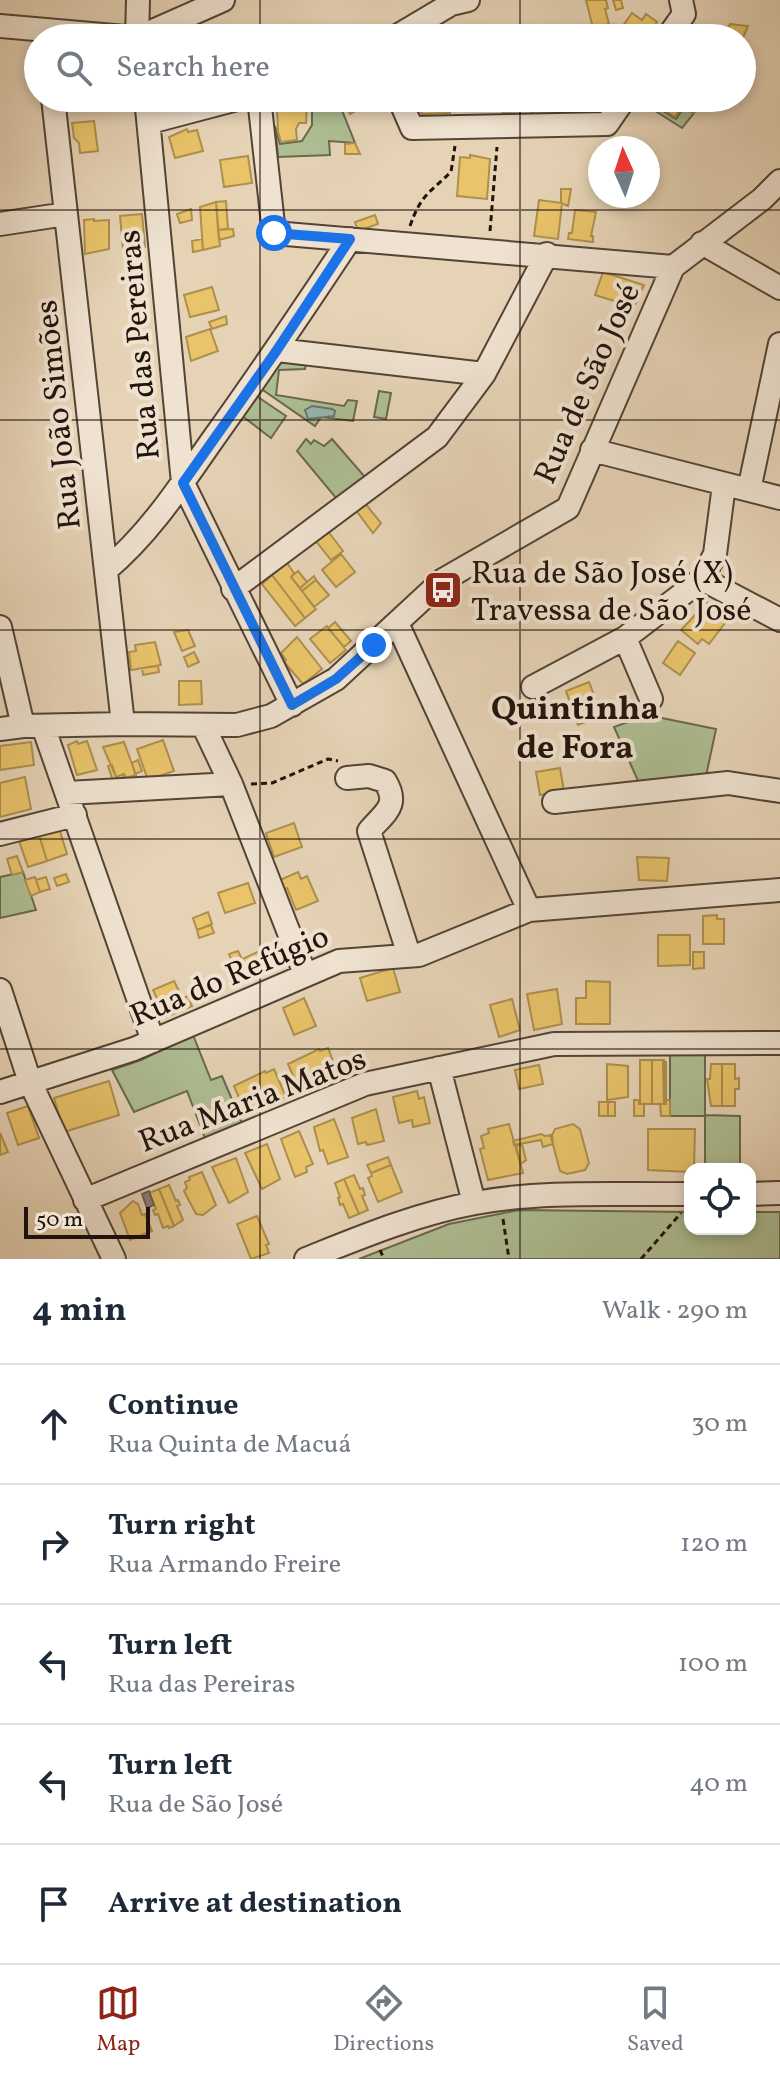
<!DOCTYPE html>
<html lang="en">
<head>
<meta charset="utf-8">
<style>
  :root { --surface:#fff; --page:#f6f6f7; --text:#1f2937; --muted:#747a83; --line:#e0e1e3; --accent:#8f2418 }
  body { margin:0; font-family:Vollkorn,serif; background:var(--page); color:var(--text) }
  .controls { position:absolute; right:24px; bottom:24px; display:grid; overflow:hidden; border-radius:16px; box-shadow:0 4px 12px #0003 }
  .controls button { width:72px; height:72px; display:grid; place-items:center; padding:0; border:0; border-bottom:2px solid var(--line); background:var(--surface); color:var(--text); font:40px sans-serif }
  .compass { position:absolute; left:588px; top:136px; width:72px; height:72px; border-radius:50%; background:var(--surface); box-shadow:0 4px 12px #0003; rotate:357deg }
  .scale { position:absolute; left:24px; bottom:20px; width:126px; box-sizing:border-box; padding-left:8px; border:4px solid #22140c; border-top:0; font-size:22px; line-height:28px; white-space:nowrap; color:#22140c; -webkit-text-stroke:6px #efe2d0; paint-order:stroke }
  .stop { position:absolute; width:24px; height:24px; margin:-18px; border:6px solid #1a73e8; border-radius:50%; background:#fff }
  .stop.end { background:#1a73e8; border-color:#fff; box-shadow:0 2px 8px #0008 }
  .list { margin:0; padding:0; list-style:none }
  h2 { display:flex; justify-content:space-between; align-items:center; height:104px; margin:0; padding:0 32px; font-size:34px }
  h2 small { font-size:26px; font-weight:400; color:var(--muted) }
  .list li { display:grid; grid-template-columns:52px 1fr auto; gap:24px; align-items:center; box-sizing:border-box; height:120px; padding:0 32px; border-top:2px solid var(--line) }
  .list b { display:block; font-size:30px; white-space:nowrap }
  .list p { margin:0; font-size:26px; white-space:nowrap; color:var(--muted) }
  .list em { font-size:26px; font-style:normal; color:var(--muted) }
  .icon { flex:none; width:44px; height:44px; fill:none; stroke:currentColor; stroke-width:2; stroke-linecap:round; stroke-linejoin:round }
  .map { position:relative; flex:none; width:780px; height:1259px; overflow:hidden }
  .search { position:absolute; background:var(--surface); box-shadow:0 4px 12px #0003; left:24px; right:24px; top:24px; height:88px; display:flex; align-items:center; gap:20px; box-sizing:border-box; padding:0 28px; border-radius:44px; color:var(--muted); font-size:30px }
  .sheet { height:704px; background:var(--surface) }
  nav { display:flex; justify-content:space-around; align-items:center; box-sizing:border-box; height:112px; border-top:2px solid var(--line); background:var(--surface); font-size:22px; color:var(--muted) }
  nav a { display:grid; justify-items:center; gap:4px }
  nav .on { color:var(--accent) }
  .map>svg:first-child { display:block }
  .green { fill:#aebe93; stroke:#686950; stroke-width:2 }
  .water { fill:#97b7b2; stroke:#687670; stroke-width:2 }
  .homes { fill:#e9c46a; stroke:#ad8f4e; stroke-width:2 }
  .industry { fill:#8a817c; stroke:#6b605a; stroke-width:2 }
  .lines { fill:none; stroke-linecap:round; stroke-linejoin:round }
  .minor-casing { stroke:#534436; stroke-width:26 }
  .path { stroke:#22140c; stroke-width:3; stroke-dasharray:6 4; stroke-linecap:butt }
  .minor { stroke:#efe2d0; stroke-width:22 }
  .route { stroke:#1a73e8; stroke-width:10 }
  .grid { fill:none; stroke:#22140c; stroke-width:2; stroke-opacity:0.55 }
  .labels { text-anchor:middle; stroke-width:8; stroke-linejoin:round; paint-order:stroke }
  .street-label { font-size:32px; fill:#22140c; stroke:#efe2d0 }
  .poi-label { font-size:32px; fill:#22140c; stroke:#efe2d0; text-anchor:start }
  .neighbourhood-label { font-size:34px; font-weight:bold; fill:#22140c; stroke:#efe2d0 }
</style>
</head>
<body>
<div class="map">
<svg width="780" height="1259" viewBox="0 0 780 1259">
  <rect width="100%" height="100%" fill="#e6d3b6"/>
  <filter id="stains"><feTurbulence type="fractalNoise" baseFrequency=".0025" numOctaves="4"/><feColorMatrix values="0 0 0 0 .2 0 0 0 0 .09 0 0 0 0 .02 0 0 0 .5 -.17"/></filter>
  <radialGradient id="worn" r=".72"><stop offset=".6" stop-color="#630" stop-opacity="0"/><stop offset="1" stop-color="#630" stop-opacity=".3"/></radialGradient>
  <!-- green -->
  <path class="green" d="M 312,98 L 337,98 L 355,143 L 329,141 L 330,155 L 278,157 L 275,126 L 280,144 L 302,141 L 312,125 Z
    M 639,98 L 647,98 L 648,101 L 676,119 L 689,100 L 692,102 L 688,110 L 694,113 L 682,128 L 638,100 Z
    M 282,361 L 306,363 L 305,369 L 279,370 L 276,395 L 344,406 L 348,400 L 357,401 L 353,421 L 321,417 L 315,426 L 260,388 Z
    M 379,391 L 391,393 L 386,419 L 374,417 Z
    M 255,395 L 286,416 L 271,438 L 241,415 Z
    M 306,439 L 311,444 L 314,440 L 324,446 L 332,439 L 365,477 L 336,498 L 297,451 Z
    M 647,715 L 716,729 L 706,776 L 639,783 L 614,727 Z
    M 23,872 L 36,910 L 0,918 L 0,877 Z
    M 193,1035 L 211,1080 L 222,1076 L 242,1123 L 205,1138 L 187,1091 L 134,1112 L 112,1070 L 141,1060 Z
    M 705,1054 L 705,1115 L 740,1116 L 740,1169 L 705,1169 L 705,1116 L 670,1116 L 670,1055 Z
    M 519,1210 L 690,1212 L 690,1229 L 750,1229 L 750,1212 L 780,1212 L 780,1259 L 359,1259 L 449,1224 Z"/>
  <!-- water -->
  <path class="water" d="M 312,406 L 332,409 L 335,411 L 334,416 L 308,419 L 305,410 Z"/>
  <!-- homes -->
  <path class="homes" d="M 586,0 L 606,0 L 608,8 L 605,9 L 609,24 L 593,28 Z
    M 613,0 L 621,0 L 623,8 L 616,10 Z
    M 632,13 L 642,20 L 646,14 L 657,22 L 647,38 L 632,38 L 620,30 Z
    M 730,24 L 748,26 L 742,40 L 725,33 Z
    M 614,25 L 620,30 L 632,38 L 612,38 Z
    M 707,25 L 714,30 L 716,27 L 731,38 L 698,38 Z
    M 69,98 L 92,98 L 92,104 L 70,106 Z
    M 292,98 L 310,98 L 311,105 L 293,105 Z
    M 343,98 L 349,98 L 355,111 L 350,114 Z
    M 349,98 L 377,98 L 379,101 L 355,111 Z
    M 415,98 L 450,98 L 450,113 L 422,114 Z
    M 502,98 L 519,98 L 520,111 L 503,112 Z
    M 652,98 L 688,98 L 675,117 L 650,101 Z
    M 689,98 L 703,100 L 694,113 L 688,110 L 692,102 Z
    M 554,102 L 555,114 L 532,115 L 531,103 Z
    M 307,104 L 306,123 L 299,123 L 296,129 L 297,140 L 281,142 L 278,132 L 277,107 Z
    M 94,121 L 98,151 L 80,153 L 79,143 L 74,138 L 72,123 Z
    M 187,129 L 188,132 L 197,130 L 203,151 L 175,158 L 169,137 Z
    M 355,143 L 360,154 L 345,154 L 345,144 Z
    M 470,155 L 490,159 L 487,199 L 457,196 L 460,157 L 470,158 Z
    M 248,156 L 252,183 L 224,187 L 220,160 Z
    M 561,189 L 571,189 L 568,206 L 561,203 Z
    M 539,200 L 562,203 L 558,239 L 534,236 Z
    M 226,201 L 228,229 L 218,230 L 216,202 Z
    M 216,202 L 220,246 L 203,250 L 200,207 Z
    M 191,209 L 192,220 L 180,223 L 177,214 Z
    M 575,210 L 596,212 L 591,236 L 593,236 L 593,242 L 568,239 L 569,233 L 572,233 Z
    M 142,214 L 145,247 L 123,249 L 120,216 Z
    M 375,215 L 378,224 L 358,231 L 355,222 Z
    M 94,219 L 94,221 L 109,220 L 109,249 L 85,254 L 84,220 Z
    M 233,229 L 234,236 L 219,240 L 218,230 Z
    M 202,239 L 203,250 L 193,252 L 192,241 Z
    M 603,272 L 644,285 L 634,307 L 595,295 Z
    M 212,287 L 219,310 L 190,317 L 184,295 Z
    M 226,316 L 227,324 L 212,329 L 209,322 Z
    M 210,329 L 218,351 L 191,361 L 186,337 Z
    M 364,502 L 381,523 L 373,533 L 355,509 Z
    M 327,530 L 343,551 L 331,560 L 315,540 Z
    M 341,554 L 355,572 L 336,587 L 322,570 Z
    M 287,563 L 294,573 L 291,577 L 316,609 L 305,618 L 272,575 Z
    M 298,571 L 307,582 L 300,588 L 291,577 Z
    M 272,575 L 305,618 L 295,626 L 262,584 Z
    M 314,576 L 316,580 L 302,591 L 300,588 Z
    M 316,580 L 329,595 L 314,607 L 302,591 Z
    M 707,602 L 729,618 L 709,644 L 702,639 L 698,644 L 681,630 Z
    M 335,622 L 351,641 L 344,647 L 328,628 Z
    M 327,626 L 346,650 L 330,663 L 310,639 Z
    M 188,630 L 195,646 L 182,651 L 174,632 Z
    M 297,637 L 322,669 L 303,684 L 284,662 L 286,660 L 281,653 Z
    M 678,641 L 695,653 L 680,675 L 663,663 Z
    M 155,642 L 161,665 L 131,670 L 129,652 L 136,651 L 135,645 Z
    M 194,652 L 199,662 L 188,667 L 184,657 Z
    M 158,666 L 159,672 L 143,675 L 142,668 Z
    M 179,681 L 201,681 L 202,704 L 179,705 Z
    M 589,682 L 602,716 L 578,725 L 566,691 Z
    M 163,740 L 174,771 L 148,780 L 137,749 Z
    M 77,741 L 78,744 L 87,741 L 97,770 L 77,775 L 68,745 Z
    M 31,742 L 34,765 L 0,770 L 0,746 Z
    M 124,742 L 136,775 L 126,778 L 124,774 L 116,777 L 103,747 Z
    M 138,760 L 142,771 L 135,774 L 132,763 Z
    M 112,765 L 116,777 L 124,774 L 125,777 L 113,781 L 108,766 Z
    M 560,768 L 564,791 L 540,795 L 536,772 Z
    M 25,777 L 31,809 L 0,817 L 0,783 Z
    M 294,823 L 302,847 L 274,857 L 266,833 Z
    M 59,828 L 67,854 L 47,861 L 39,835 Z
    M 39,835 L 47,861 L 28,867 L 19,841 Z
    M 17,856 L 23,872 L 12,875 L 7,859 Z
    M 637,857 L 669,858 L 667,881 L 639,880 Z
    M 298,872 L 301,879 L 307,876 L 318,901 L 296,910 L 287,888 L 284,889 L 280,880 Z
    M 66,874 L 69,882 L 57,886 L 54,878 Z
    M 35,877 L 40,892 L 31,896 L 25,880 Z
    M 46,877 L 50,889 L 40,892 L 36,880 Z
    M 248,883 L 255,903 L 225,913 L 218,893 Z
    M 208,912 L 212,924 L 197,930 L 193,918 Z
    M 717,915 L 717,919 L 724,919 L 724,944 L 703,944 L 703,916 Z
    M 211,925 L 214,933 L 199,938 L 197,930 Z
    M 658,935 L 690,935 L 690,965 L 658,966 Z
    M 273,945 L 279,965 L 249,981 L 240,960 Z
    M 238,951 L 242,959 L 233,964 L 229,954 Z
    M 693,952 L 704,952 L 704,968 L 693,969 Z
    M 393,968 L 400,992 L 367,1001 L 360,978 Z
    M 174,981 L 182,997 L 176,1001 L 188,996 L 192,1006 L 166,1017 L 153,990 Z
    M 586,981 L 610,982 L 610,1024 L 576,1024 L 576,998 L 586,998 Z
    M 557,989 L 562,1024 L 534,1030 L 527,994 Z
    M 304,998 L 316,1026 L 294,1035 L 283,1008 Z
    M 512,999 L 520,1030 L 499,1037 L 490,1005 Z
    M 328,1048 L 339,1076 L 332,1079 L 333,1081 L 300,1092 L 288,1064 L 319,1049 L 320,1051 Z
    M 640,1060 L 652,1060 L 652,1104 L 640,1104 Z
    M 652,1060 L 664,1060 L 664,1104 L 652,1104 Z
    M 663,1062 L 666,1062 L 666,1104 L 664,1104 Z
    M 607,1064 L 628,1066 L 628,1097 L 607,1100 Z
    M 711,1064 L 722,1064 L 722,1106 L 711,1106 L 707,1079 L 710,1079 Z
    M 722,1064 L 735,1064 L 735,1079 L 739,1078 L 739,1089 L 735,1089 L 735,1106 L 722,1106 Z
    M 539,1065 L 543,1084 L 519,1089 L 515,1070 Z
    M 274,1069 L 286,1097 L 254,1113 L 254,1111 L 246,1114 L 234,1086 L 265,1071 L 266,1073 Z
    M 109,1081 L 119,1115 L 64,1132 L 54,1098 Z
    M 417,1091 L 419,1099 L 424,1097 L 430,1123 L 413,1127 L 412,1120 L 399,1123 L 393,1097 Z
    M 634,1100 L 639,1100 L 639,1104 L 644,1104 L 644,1116 L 634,1116 Z
    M 666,1100 L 670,1100 L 670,1116 L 661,1116 L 660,1104 L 666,1104 Z
    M 599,1102 L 608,1102 L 608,1116 L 599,1116 Z
    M 608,1102 L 615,1102 L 615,1116 L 608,1116 Z
    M 28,1106 L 39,1138 L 18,1145 L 7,1113 Z
    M 376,1109 L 384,1141 L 367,1145 L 366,1142 L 358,1144 L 352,1118 Z
    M 334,1119 L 348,1157 L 328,1164 L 323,1150 L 320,1151 L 314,1127 Z
    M 509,1124 L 523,1173 L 488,1180 L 480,1149 L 484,1148 L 481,1136 L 489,1133 L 488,1129 Z
    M 573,1124 L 580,1129 L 589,1163 L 585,1170 L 567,1174 L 560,1171 L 551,1137 L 555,1129 Z
    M 648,1129 L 695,1129 L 694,1169 L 690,1169 L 690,1172 L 648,1170 Z
    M 299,1131 L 313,1164 L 306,1167 L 307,1172 L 295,1177 L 281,1139 Z
    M 0,1133 L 8,1152 L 0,1155 Z
    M 541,1134 L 545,1136 L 552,1135 L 553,1144 L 543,1147 L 541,1140 L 514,1145 L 513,1141 Z
    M 267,1144 L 280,1179 L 262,1189 L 245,1153 Z
    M 522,1144 L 526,1160 L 521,1164 L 516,1146 Z
    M 388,1157 L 391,1165 L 371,1173 L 367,1165 Z
    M 236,1158 L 248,1192 L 229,1203 L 212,1167 Z
    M 391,1165 L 402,1192 L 378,1202 L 368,1178 L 372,1176 L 371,1173 Z
    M 202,1172 L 216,1205 L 203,1215 L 196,1214 L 184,1191 L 187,1188 L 185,1182 L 190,1180 L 189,1177 Z
    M 354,1175 L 360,1189 L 363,1188 L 365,1195 L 362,1196 L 368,1210 L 359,1214 L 344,1179 Z
    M 344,1179 L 359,1214 L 349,1218 L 343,1204 L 340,1205 L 338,1198 L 340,1197 L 335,1183 Z
    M 169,1185 L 176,1201 L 178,1200 L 180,1205 L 177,1206 L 183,1220 L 174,1226 L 159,1189 Z
    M 159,1189 L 174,1226 L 169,1228 L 168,1226 L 163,1228 L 158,1214 L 155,1215 L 153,1210 L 156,1209 L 149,1193 Z
    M 133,1201 L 138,1204 L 142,1215 L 145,1214 L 152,1231 L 130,1240 L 120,1213 Z
    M 257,1216 L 269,1244 L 266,1245 L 269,1253 L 251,1259 L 237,1224 Z"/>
  <!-- industry -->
  <path class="industry" d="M 149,1191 L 154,1205 L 147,1208 L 142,1194 Z"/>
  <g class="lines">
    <defs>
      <path id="minor" d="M 0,26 L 137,38 L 223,0
        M 137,38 L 138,0
        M 394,38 L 451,4 L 468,0
        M 667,38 L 684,14 L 681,0
        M 53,98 L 123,724
        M 146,98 L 183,483 L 292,705
        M 259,98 L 274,233 L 673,267
        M 399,98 L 412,128 L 607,124 L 625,98
        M 150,122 L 241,98
        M 0,224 L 66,214
        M 702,243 L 780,288
        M 277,350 L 484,374
        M 592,450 L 780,498
        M 749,490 L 780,344
        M 106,570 C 149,534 179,488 211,442 C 259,375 305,307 350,239
        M 702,579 L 780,620
        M 233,589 L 437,437 L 484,374 L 547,254
        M 397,623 L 529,910
        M 0,627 L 23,726
        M 625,638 L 651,699
        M 533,687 L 625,638 L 702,579 L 715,554 L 724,485
        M 43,726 L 153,1041
        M 204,727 L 231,784 L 305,974
        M 0,729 L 23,726 L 123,724 L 237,725 L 271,716 L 336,679 L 443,580 L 568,508 L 673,267 L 762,199 L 780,181
        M 347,778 L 369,776 L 385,781 C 400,806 385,812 369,831 L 409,955
        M 67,793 L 231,784
        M 554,802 L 728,783 L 780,791
        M 0,834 L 75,815
        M 0,990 L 30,1082 L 114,1259
        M 439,1068 L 474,1203
        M 0,1092 L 134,1049 L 339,961 L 419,955 L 529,910 L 780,890
        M 750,1194 L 780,1193
        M 85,1200 L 365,1084 L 554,1044 L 780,1043
        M 306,1259 C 361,1237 416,1214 475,1203 C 545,1190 619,1195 690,1194"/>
    </defs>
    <!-- minor casing -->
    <use href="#minor" class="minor-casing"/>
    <!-- path -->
    <path class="path" d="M 410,226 C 421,195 428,194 451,172 L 455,146
      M 490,231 L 497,147
      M 251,784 L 272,783 L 328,759 L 338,761
      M 503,1219 L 509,1259
      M 380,1250 L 384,1259
      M 641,1259 L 681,1213"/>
    <!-- minor -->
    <use href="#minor" class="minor"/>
  </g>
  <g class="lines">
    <!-- route -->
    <path class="route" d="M 274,233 L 350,239 L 277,350 L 183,483 L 292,705 L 336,679 L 374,645"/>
  </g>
  <!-- grid -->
  <path class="grid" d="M 260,0 L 260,38M 520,0 L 520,38M 260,98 L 260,1259M 520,98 L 520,1259M 0,210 L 780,210M 0,420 L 780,420M 0,630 L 780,630M 0,839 L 780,839M 0,1049 L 780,1049"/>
  <!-- icons -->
  <defs>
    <symbol id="bus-square" viewBox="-11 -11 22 22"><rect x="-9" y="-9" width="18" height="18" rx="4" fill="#8f2418" stroke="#efe2d0"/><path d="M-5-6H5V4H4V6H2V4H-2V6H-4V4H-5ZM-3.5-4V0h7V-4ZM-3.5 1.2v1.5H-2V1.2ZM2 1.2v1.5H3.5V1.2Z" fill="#fff"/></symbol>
  </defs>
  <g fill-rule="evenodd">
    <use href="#bus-square" x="421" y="568" width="44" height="44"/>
  </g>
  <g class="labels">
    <!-- street labels -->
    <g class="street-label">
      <text transform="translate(138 345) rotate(-95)" y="11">Rua das Pereiras</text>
      <text transform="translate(586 383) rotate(-66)" y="11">Rua de São José</text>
      <text transform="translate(57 415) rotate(-96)" y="11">Rua João Simões</text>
      <text transform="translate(229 975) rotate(-23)" y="11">Rua do Refúgio</text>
      <text transform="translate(252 1099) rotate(-21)" y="11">Rua Maria Matos</text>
    </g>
    <!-- poi labels -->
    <g class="poi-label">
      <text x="471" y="583">Rua de São José (X)<tspan x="471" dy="37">Travessa de São José</tspan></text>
    </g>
    <!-- neighbourhood labels -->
    <g class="neighbourhood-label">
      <text x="575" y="719">Quintinha<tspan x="575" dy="39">de Fora</tspan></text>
    </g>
  </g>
  <rect width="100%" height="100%" filter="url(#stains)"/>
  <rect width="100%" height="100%" fill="url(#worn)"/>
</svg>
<div class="controls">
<button><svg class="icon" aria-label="locate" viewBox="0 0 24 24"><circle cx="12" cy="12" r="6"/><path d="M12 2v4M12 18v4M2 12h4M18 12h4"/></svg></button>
</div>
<svg class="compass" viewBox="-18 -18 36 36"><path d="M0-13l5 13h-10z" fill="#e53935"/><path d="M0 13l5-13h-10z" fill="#747a83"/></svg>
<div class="scale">50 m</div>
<div class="stop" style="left:274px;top:233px"></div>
<div class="stop end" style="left:374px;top:645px"></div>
<div class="search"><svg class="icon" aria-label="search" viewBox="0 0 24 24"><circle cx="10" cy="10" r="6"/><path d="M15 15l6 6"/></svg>Search here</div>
</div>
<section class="sheet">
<h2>4 min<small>Walk · 290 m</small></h2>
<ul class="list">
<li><svg class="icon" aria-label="ahead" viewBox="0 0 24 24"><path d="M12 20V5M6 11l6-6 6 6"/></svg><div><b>Continue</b><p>Rua Quinta de Macuá</p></div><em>30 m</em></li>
<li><svg class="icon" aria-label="right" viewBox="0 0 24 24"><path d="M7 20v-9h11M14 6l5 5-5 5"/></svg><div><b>Turn right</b><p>Rua Armando Freire</p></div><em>120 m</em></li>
<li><svg class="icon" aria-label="left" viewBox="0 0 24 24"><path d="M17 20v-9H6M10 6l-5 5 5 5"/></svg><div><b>Turn left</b><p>Rua das Pereiras</p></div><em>100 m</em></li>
<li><svg class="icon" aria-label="left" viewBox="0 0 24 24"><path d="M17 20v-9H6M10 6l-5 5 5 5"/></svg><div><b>Turn left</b><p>Rua de São José</p></div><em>40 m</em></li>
<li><svg class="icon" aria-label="arrive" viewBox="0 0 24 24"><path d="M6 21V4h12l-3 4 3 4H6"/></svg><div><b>Arrive at destination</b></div></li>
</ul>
</section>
<nav>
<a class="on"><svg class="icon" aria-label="map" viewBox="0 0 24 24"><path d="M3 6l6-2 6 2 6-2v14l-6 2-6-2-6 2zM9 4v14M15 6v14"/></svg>Map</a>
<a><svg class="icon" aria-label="directions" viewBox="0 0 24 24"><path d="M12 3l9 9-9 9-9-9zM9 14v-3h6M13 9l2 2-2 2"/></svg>Directions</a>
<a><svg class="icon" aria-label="saved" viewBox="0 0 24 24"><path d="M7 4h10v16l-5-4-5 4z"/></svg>Saved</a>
</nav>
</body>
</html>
